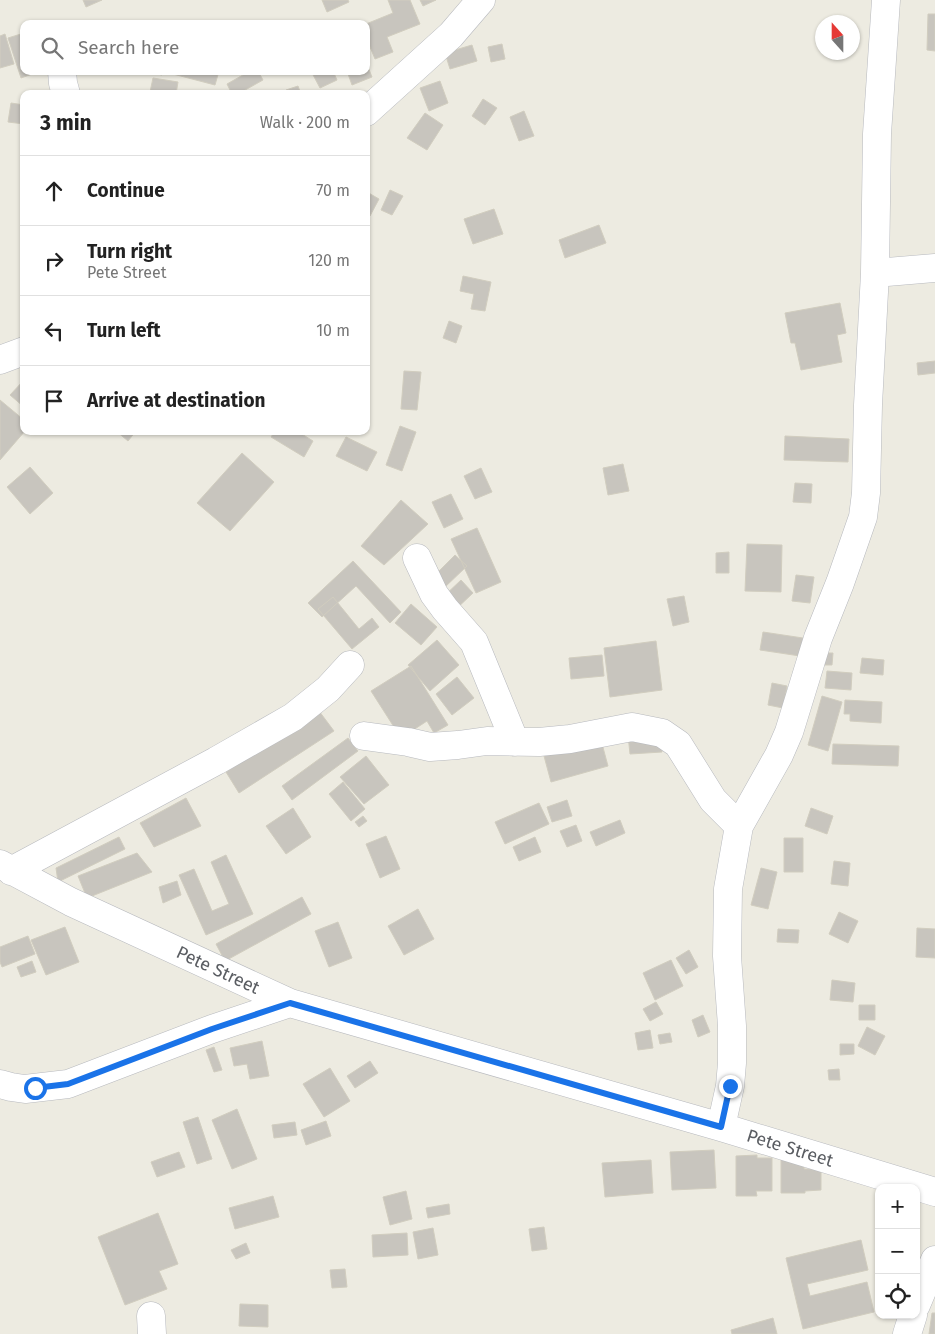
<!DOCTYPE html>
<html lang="en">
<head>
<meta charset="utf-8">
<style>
  :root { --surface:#fff; --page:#f6f6f6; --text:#222; --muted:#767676; --line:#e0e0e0 }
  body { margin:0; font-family:"Fira Sans",sans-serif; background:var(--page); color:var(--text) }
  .controls { position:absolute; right:15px; bottom:15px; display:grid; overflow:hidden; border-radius:10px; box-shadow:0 1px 4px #0004 }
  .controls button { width:45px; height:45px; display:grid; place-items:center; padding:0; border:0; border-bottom:1px solid var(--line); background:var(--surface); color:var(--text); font:25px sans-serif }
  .compass { position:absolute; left:815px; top:15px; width:45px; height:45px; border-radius:50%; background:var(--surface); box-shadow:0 1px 4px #0004; rotate:339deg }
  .stop { position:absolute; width:15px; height:15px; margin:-11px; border:4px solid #1a73e8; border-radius:50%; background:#fff }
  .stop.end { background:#1a73e8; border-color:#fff; box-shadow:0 1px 5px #0008 }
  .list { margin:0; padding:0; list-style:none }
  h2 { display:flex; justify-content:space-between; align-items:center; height:65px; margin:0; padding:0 20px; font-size:21px }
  h2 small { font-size:16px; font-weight:400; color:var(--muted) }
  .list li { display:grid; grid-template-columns:32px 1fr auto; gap:15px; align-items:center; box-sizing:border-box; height:70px; padding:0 20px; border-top:1px solid var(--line) }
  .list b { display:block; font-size:19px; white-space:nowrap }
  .list p { margin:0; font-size:16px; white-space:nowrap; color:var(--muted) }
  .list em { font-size:16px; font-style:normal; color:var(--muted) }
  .icon { flex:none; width:28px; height:28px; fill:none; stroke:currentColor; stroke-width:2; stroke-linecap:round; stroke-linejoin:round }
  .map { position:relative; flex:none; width:935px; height:1334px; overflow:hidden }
  .search { position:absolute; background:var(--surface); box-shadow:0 1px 4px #0004; left:20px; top:20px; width:350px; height:55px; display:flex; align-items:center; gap:12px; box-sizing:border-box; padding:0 18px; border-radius:10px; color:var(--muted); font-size:19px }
  .panel { position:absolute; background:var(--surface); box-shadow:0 1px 4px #0004; left:20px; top:90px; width:350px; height:345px; border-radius:10px }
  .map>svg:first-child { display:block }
  .building { fill:#c8c5be; stroke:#d1cdbf }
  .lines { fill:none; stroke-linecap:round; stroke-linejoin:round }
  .minor-casing { stroke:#b7b9be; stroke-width:29 }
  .minor { stroke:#fff; stroke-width:28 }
  .route { stroke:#1a73e8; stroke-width:6 }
  .labels { text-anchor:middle; stroke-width:5; stroke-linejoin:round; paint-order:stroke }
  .street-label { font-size:18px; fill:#5a5d62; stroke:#fff }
</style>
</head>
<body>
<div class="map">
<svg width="935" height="1334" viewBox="0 0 935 1334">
  <rect width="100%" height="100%" fill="#edebe1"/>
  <!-- building -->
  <path class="building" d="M 83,0 L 102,0 L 86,7 Z
    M 322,0 L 348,0 L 349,2 L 327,12 Z
    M 388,0 L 410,0 L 420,24 L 387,37 L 393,52 L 375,59 L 366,37 L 366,24 L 393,13 Z
    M 420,0 L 436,0 L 423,6 Z
    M 928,14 L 935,14 L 935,51 L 927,50 Z
    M 24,33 L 24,71 L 38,72 L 21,78 L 8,38 Z
    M 5,34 L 14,64 L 0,68 L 0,36 Z
    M 502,44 L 505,59 L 491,62 L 488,47 Z
    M 472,45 L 477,61 L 450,69 L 445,53 Z
    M 366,62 L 372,77 L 352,85 L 347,71 L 366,71 Z
    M 143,71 L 162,71 L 162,75 Z
    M 174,71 L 219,71 L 215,85 L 173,74 Z
    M 250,71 L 258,71 L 263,80 L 238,94 L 232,94 L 227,84 Z
    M 311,71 L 333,71 L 337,80 L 320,88 Z
    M 153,78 L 178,82 L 176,94 L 150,92 Z
    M 440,81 L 448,103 L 429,111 L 420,88 Z
    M 298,86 L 301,94 L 288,94 L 286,90 Z
    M 483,99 L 497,108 L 485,125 L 472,116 Z
    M 11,103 L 24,105 L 24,124 L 8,122 Z
    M 524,111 L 534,136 L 519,141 L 510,117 Z
    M 425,113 L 443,125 L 427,150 L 407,138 Z
    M 390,190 L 403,196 L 392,215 L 381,210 Z
    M 367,192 L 379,199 L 370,216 L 366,214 Z
    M 494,209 L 503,234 L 473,244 L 464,219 Z
    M 599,225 L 606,243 L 565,258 L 559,240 Z
    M 463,276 L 491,282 L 485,311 L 471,309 L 474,294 L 460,291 Z
    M 840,303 L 846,333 L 837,335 L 842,362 L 801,370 L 795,343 L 791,343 L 785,313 Z
    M 449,321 L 462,326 L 456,343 L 443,338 Z
    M 935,361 L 935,373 L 918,375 L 917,363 Z
    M 404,371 L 421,372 L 417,410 L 401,409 Z
    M 24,380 L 24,407 L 10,395 Z
    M 0,400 L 24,420 L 24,431 L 25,431 L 0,460 Z
    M 400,426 L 416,432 L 402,471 L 386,465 Z
    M 116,431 L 136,431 L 128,441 Z
    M 275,431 L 297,431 L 313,441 L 304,457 L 271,437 Z
    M 785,436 L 849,439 L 848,462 L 784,460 Z
    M 346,437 L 377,452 L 367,471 L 336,456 Z
    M 242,453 L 274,482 L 230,531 L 197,503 Z
    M 623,464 L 629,491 L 608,495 L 603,468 Z
    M 30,467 L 53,493 L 30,514 L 7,487 Z
    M 481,468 L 492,492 L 475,499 L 464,476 Z
    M 795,483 L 812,484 L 811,503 L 793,502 Z
    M 451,494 L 463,519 L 444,528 L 432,502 Z
    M 401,500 L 428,524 L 384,565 L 361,546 Z
    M 477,528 L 501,582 L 476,593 L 451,539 Z
    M 747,544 L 782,545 L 781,592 L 745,591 Z
    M 729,552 L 729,573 L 716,573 L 716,553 Z
    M 455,555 L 467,566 L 444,588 L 433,577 Z
    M 353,561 L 401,612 L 390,623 L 356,586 L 322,617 L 308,603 Z
    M 796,575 L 814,577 L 810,603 L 792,601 Z
    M 461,580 L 473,593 L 454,611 L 442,598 Z
    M 684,596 L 689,622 L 673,626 L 667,599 Z
    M 333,597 L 359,629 L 372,618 L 379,627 L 352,649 L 318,609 Z
    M 411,604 L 437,627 L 421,645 L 395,623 Z
    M 763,632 L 803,638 L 800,656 L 760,650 Z
    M 437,640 L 459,665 L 430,691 L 408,665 Z
    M 656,641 L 662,690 L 610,697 L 604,648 Z
    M 820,653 L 833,653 L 832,665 L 819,665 Z
    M 602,655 L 604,676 L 571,679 L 569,658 Z
    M 862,658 L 884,660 L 883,675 L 860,673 Z
    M 411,666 L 448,725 L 434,733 L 427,721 L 401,738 L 371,691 Z
    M 827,671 L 852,673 L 851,690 L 825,688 Z
    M 457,677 L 474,698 L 452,715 L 436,694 Z
    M 772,683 L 787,686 L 783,708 L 768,705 Z
    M 822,696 L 842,702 L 828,751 L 808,745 Z
    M 845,700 L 882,702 L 881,723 L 850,721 L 850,714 L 844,714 Z
    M 319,711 L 334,731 L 239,793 L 226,772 Z
    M 660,733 L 662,752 L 630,754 L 628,735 Z
    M 348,738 L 358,751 L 292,800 L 282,786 Z
    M 601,740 L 608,766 L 551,782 L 544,756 Z
    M 833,744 L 899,746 L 898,766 L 832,764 Z
    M 366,756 L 389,785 L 364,804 L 340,777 Z
    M 343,782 L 365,809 L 351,821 L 329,794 Z
    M 186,798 L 201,826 L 154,847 L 140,823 Z
    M 567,800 L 572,816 L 552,822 L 547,807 Z
    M 539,803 L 549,824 L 505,844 L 495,822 Z
    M 293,808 L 311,837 L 286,854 L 266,826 Z
    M 811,808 L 833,816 L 827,834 L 805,826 Z
    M 363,816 L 367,821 L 359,827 L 355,822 Z
    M 620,820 L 625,833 L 596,846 L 590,832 Z
    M 576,825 L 582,841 L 567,847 L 560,831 Z
    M 386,836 L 400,869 L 380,878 L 366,844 Z
    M 119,837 L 125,849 L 58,882 L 56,868 Z
    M 535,837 L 541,852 L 519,861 L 513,847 Z
    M 784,838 L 803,838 L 803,872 L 784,872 Z
    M 137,853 L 152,872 L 87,898 L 78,876 Z
    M 226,855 L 253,914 L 206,935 L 179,875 L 194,869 L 212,911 L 229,904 L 211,862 Z
    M 834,861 L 850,863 L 848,886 L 831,884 Z
    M 761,868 L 777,872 L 768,909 L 751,905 Z
    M 177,881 L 181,895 L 163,903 L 159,887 Z
    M 302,897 L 311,914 L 225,961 L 216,944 Z
    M 418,909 L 434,939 L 404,955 L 388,926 Z
    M 839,912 L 858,921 L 848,943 L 829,934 Z
    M 338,922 L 352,958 L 329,967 L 315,931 Z
    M 65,927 L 79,962 L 46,975 L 31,940 Z
    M 917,928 L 935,929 L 935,958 L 916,957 Z
    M 778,929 L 799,930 L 798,943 L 777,942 Z
    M 28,936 L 35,954 L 2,967 L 0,962 L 0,947 Z
    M 689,950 L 698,967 L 686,974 L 676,958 Z
    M 671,960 L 683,986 L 655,1000 L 643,973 Z
    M 32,961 L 36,972 L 21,977 L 17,967 Z
    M 832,980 L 855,983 L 853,1002 L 830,1000 Z
    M 656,1002 L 663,1014 L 650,1021 L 643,1009 Z
    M 859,1005 L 875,1005 L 875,1020 L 859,1020 Z
    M 703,1015 L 710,1032 L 698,1037 L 692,1020 Z
    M 867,1027 L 885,1036 L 875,1055 L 858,1046 Z
    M 650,1030 L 653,1048 L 638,1050 L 635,1033 Z
    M 670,1033 L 672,1042 L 660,1044 L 658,1035 Z
    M 262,1041 L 269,1076 L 250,1079 L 247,1064 L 234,1066 L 230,1048 Z
    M 840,1044 L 854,1044 L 854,1054 L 840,1055 Z
    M 214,1047 L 222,1070 L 214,1072 L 206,1050 Z
    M 370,1061 L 378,1073 L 355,1088 L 347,1076 Z
    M 330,1068 L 350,1101 L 324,1117 L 303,1084 Z
    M 839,1069 L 840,1080 L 829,1080 L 828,1070 Z
    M 237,1109 L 257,1159 L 232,1169 L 212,1120 Z
    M 198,1117 L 212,1159 L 197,1164 L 183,1122 Z
    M 326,1121 L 331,1136 L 306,1145 L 301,1130 Z
    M 295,1122 L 297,1135 L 274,1138 L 272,1125 Z
    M 714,1150 L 716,1188 L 672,1190 L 670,1152 Z
    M 179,1152 L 185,1167 L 157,1177 L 151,1162 Z
    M 757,1155 L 757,1158 L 772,1158 L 772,1191 L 756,1191 L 757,1196 L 736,1196 L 736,1156 Z
    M 781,1158 L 804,1158 L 804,1169 L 821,1169 L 821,1190 L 805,1191 L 805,1193 L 781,1193 Z
    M 651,1160 L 653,1193 L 605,1197 L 602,1163 Z
    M 406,1191 L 412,1219 L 390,1225 L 383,1197 Z
    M 273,1196 L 279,1217 L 235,1229 L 229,1208 Z
    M 449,1204 L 450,1214 L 428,1218 L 426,1208 Z
    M 158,1213 L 178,1264 L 159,1271 L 167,1289 L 125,1305 L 98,1237 Z
    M 544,1227 L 547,1249 L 532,1251 L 529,1229 Z
    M 433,1228 L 438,1255 L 418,1259 L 413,1232 Z
    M 407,1233 L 408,1255 L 373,1257 L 372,1235 Z
    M 861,1240 L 868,1270 L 807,1284 L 810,1296 L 867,1282 L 874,1312 L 803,1329 L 786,1258 Z
    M 246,1243 L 250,1253 L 236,1259 L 231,1250 Z
    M 345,1269 L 347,1287 L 332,1288 L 330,1270 Z
    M 240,1304 L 268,1305 L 268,1327 L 239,1326 Z
    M 932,1313 L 935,1313 L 935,1334 L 929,1334 Z
    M 773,1318 L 777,1334 L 732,1334 L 731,1330 Z"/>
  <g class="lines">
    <defs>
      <path id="minor" d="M 62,71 L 63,83 L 66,94
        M 366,112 L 451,35 L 481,0
        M 875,273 L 935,268
        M 0,360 L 24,351
        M 417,558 L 434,594 L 445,609 L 474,642 L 515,742
        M 364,736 L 408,742 L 430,747 L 458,745 L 487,741 L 539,742 L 570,739 L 632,727 L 662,733 L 678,744 L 713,800 L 739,826
        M 0,864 L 71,902 L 290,1003 L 721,1127 L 935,1192
        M 11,871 L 216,761 L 293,717 L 328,689 L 350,665
        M 0,1084 L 11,1087 L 25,1089 L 68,1084 L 212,1029 L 290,1003
        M 721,1127 L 730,1086 L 732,1063 L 732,1026 L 727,956 L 728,889 L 739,826 L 779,755 L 789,732 L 818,638 L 840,583 L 863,517 L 866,493 L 868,405 L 875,273 L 877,134 L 886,0
        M 916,1305 L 935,1260
        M 151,1316 L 152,1334
        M 907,1334 L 913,1315"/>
    </defs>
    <!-- minor casing -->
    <use href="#minor" class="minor-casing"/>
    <!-- minor -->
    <use href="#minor" class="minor"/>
  </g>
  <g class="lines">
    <!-- route -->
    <path class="route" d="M 35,1088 L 68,1084 L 212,1029 L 290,1003 L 721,1127 L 730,1086"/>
  </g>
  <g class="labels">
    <!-- street labels -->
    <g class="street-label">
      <text transform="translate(218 970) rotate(25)" y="6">Pete Street</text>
      <text transform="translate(790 1148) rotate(17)" y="6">Pete Street</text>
    </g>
  </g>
</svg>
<div class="controls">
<button>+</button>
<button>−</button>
<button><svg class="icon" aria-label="locate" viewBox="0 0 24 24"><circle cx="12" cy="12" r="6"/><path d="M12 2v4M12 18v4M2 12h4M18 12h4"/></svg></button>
</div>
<svg class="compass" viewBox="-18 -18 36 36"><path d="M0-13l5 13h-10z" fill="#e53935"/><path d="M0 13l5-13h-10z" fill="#767676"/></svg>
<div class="stop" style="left:35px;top:1088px"></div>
<div class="stop end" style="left:730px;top:1086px"></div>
<div class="search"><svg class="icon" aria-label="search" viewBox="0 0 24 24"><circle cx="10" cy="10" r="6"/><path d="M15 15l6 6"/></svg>Search here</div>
<section class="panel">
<h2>3 min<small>Walk · 200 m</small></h2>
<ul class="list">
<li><svg class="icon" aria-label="ahead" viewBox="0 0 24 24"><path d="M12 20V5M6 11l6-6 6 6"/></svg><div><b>Continue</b></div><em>70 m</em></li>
<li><svg class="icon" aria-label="right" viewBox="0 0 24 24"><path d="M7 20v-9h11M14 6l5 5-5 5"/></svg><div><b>Turn right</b><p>Pete Street</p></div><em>120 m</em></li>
<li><svg class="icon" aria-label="left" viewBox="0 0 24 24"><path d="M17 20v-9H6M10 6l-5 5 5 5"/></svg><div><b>Turn left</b></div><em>10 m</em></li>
<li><svg class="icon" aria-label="arrive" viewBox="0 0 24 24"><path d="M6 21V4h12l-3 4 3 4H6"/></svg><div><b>Arrive at destination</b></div></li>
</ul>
</section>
</div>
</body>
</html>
